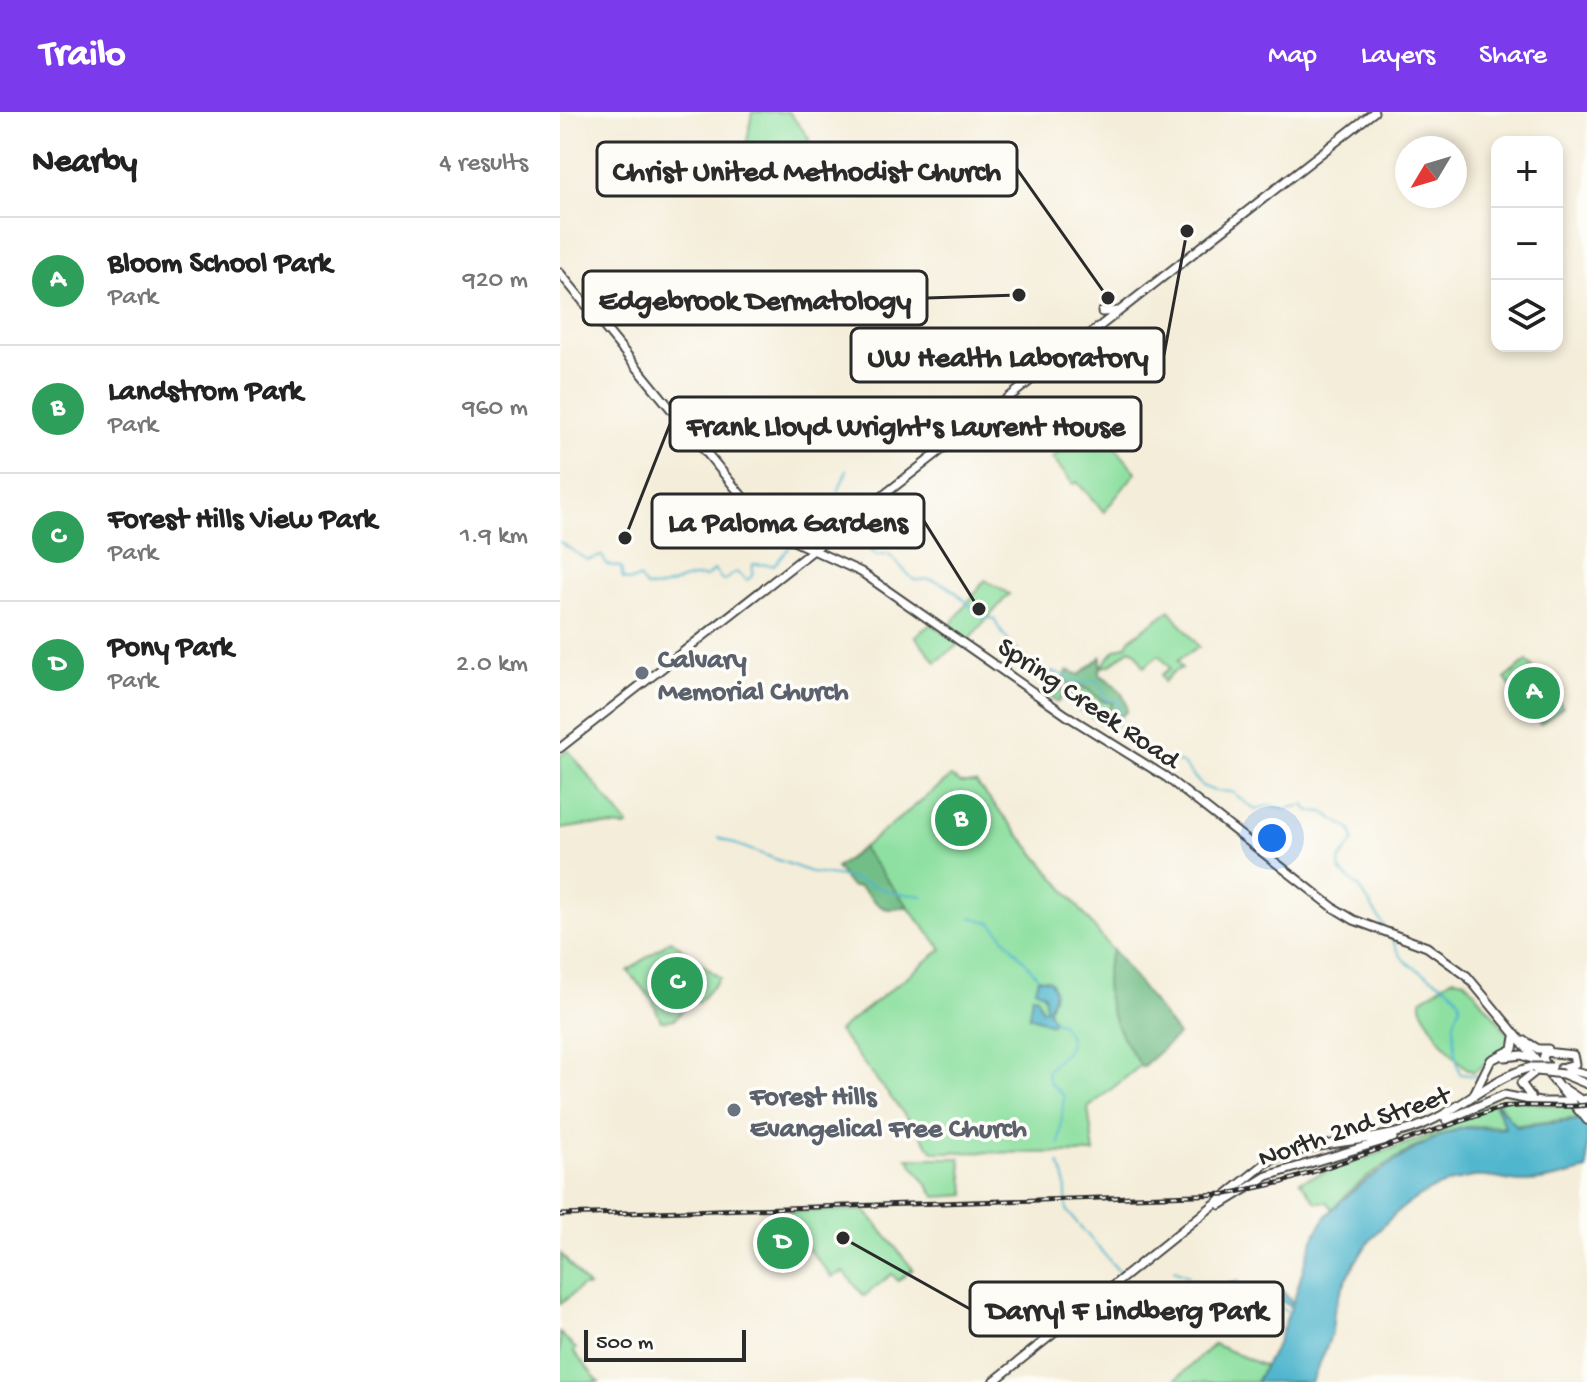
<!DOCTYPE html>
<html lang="en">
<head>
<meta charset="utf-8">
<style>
  :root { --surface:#fff; --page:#f6f6f6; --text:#222; --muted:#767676; --line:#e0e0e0; --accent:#7c3aed }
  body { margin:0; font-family:"Gochi Hand",sans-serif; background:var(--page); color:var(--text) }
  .controls { position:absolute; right:24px; top:24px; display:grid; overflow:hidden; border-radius:16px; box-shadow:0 4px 12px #0003 }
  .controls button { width:72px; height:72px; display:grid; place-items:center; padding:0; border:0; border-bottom:2px solid var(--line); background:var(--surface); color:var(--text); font:40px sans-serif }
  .compass { position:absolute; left:835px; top:24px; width:72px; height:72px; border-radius:50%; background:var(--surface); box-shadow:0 4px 12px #0003; rotate:232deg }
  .scale { position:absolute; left:24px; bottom:20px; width:162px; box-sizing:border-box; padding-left:8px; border:4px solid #2b2b2b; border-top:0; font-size:22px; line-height:28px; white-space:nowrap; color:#2b2b2b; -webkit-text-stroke:6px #fdfcf7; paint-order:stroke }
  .you { position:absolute; left:712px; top:726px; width:28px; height:28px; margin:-20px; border:6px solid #fff; border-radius:50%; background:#1a73e8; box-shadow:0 0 0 12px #1a73e833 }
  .badge { display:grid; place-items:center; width:52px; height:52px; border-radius:50%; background:var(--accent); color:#fff; font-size:26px; font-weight:700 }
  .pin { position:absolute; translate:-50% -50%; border:4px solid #fff; box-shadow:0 2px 8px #0006 }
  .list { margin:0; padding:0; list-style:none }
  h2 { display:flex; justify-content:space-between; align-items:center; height:104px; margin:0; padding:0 32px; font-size:34px }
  h2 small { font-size:26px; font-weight:400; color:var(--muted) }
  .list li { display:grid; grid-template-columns:52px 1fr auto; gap:24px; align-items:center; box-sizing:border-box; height:128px; padding:0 32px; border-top:2px solid var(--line) }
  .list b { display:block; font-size:30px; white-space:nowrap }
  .list p { margin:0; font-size:26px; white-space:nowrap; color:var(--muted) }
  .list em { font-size:26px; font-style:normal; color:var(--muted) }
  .icon { flex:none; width:44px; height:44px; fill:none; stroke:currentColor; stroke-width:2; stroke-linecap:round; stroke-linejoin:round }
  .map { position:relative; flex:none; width:1027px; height:1270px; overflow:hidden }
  header { display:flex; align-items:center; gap:48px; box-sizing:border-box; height:112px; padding:0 40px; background:var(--accent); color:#fff }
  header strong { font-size:38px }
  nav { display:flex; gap:44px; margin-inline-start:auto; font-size:28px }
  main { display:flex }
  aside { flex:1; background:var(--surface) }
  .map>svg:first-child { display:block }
  .green { fill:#8ee0a1; stroke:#5c8666; stroke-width:2 }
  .forest { fill:#72be87; stroke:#4e7459; stroke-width:2 }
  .water { fill:#4fb6cd; stroke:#3d707c; stroke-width:2 }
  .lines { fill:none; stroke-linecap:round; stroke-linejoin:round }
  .stream { stroke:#4fb6cd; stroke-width:2 }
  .major-casing { stroke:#494845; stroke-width:11 }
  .major { stroke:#fff; stroke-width:7 }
  .rail-casing { stroke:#2b2b2b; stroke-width:5 }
  .rail { stroke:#fdfcf7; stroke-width:2; stroke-dasharray:6; stroke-linecap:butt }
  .major-bridge-casing { stroke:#494845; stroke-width:11; stroke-linecap:butt }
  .major-bridge { stroke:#fff; stroke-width:7 }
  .worship-dot { fill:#6b7280; stroke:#fdfcf7; stroke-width:3 }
  .labels { text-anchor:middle; stroke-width:7; stroke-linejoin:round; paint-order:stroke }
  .worship-label { font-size:28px; font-weight:bold; fill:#5b616d; stroke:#fdfcf7; text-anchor:start }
  .street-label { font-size:28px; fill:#2b2b2b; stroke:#fdfcf7 }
  .leader { fill:none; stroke:#2b2b2b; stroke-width:3 }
  .callout-dot { fill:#2b2b2b; stroke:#fdfcf7; stroke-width:3 }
  .callout { fill:#fdfcf7; stroke:#2b2b2b; stroke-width:3 }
  .callout-label { font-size:30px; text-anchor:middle; font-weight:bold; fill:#2b2b2b }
</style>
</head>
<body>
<header>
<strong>Trailo</strong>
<nav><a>Map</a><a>Layers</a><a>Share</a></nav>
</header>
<main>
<aside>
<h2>Nearby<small>4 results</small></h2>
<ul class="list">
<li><span class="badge" style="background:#2e9e5b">A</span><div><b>Bloom School Park</b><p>Park</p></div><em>920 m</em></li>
<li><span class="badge" style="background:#2e9e5b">B</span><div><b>Landstrom Park</b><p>Park</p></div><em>960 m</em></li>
<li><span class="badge" style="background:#2e9e5b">C</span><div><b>Forest Hills View Park</b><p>Park</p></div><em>1.9 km</em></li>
<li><span class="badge" style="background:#2e9e5b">D</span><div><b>Pony Park</b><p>Park</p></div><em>2.0 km</em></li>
</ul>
</aside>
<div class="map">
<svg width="1027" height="1270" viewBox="0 0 1027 1270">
  <rect width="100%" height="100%" fill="#fdfcf7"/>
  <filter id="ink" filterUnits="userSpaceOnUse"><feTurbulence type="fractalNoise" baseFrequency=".0125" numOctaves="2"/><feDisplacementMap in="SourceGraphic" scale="16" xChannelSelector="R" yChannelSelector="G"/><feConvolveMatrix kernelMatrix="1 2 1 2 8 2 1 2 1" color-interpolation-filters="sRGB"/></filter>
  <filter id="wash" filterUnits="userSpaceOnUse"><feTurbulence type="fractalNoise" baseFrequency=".006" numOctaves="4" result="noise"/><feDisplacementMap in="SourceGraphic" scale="32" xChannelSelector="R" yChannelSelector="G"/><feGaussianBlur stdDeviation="1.8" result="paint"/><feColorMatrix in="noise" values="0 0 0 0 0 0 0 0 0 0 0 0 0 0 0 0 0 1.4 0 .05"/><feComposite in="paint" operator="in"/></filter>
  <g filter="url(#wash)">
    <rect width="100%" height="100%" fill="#f4edd9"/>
    <!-- green -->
    <path class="green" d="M 192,0 L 229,0 L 249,26 L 246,47 L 256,60 L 252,63 L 167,69 L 162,65 L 187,30 Z
      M 541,319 L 576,360 L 544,400 L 517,370 L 513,372 L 492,346 L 525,321 Z
      M 425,468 L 449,482 L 406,531 L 388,516 Z
      M 610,498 L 639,535 L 617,549 L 622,556 L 613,560 L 604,570 L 601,563 L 610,556 L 599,543 L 584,555 L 576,540 L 570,537 L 552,552 L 540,556 L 555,538 L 567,533 L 570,527 Z
      M 371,512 L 399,532 L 376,550 L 355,524 Z
      M 967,549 L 1003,595 L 980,612 L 945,567 Z
      M 524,575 L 543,590 L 553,591 L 549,597 L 556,608 L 552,612 L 544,612 L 514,595 Z
      M 8,638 L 68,713 L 65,715 L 28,713 L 0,717 L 0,644 Z
      M 391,665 L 401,671 L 416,671 L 505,778 L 618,923 L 528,996 L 534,1041 L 374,1040 L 278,919 L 382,837 L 301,737 Z
      M 111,828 L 160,866 L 139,890 L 128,892 L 115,907 L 101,909 L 92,887 L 68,859 Z
      M 893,866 L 905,868 L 953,927 L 953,931 L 914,960 C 898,956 866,909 861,893 L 861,888 Z
      M 950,984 C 977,993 999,996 1027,991 L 1027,1005 L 959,1013 L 952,1011 L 939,991 L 934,992 L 945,1015 C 932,1014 914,1013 901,1016 C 860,1028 800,1064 773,1097 L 767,1090 L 756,1090 L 740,1069 L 877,1021 L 915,997 Z
      M 348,1046 L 400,1046 L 406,1083 L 376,1085 Z
      M 305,1098 L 353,1157 L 338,1169 L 332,1162 L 304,1184 L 284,1160 L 272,1165 L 218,1100 Z
      M 1,1142 L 28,1175 L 21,1175 L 0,1192 Z
      M 0,1221 L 16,1237 L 14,1240 L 39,1270 L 0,1270 Z
      M 654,1232 L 706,1255 L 697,1270 L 613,1270 Z"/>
    <!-- forest -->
    <path class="forest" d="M 541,545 L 540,563 C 553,570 568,584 567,599 L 558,607 L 549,597 L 553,591 C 538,590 533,577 520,574 L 515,583 L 503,585 L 497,591 L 489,584 L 501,571 L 502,579 L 510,572 L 502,568 L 508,558 L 519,563 Z
      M 302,736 L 348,794 C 317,803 320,791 299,775 L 291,775 L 276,756 Z
      M 553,838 L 618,923 L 582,955 C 558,924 534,877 553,838 Z"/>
    <!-- water -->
    <path class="water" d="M 478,866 L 489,868 C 498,879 492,887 488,898 L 493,907 L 491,912 L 469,904 L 472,883 L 476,884 L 482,898 L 486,896 L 484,882 L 475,877 Z
      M 935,990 L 957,1015 L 1027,1007 L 1027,1058 C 1008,1063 986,1070 967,1070 C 950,1071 933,1063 914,1065 C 844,1075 796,1133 775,1195 C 773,1203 773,1212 772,1219 C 769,1231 757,1258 751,1270 L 696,1270 L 717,1232 L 731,1195 L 710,1182 L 720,1176 L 733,1191 C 742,1164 747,1134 763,1109 C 782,1080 867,1024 901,1017 C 915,1014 931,1018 945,1016 Z"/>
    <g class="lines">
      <!-- stream -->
      <path class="stream" d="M 278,380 L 287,358
        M 283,424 L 303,431 L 317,444 L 328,442 L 354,468 C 361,469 366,466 373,468 C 392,473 408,491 420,505 L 434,507 C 441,523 468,554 486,559 C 501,563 508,562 519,572 L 538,568 L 547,588 L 559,589 L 558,611 L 563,621 L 601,646 L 622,651 L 642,674 L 654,679 L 672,680 L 695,698 L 709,693 L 725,697 L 744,693 L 749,699 L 763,700 L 791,718 L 794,729 L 779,749 L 780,759 L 799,775 L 824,814
        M 241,428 L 273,416
        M 0,430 L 27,448 L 42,444 L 47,453 L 61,455 L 63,467 L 71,469 L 79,466 L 86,475 C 106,480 125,461 146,465 L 154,458 L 163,469 L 176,460 L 187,468 L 192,464 L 193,452 L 214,453 L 229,436
        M 159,726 L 253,761 L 290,766 L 335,781 L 363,784
        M 411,805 L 432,811 L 478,865
        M 831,825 C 835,832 838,842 844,848 C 857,861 893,872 899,888 C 903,897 894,903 894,912 C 894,928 895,946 900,962 L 916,964 L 917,967
        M 493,909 L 501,911 C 524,942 495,941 487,961 L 490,971 L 504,984 L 499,1032
        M 499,1051 L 505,1066 L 507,1099 L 562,1163
        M 614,1158 L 628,1164
        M 633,1167 L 643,1176 L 653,1177
        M 685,1172 L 730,1202
        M 657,1175 L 679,1169"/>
    </g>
  </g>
  <g filter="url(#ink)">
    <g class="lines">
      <defs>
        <path id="major" d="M 0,161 L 195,400 L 227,426 L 301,460 L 506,603 L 606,665 L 774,796 L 794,808 L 867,835 L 907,864 L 1019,999
          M 542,200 L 558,199
          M 0,636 L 814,0
          M 965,929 L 978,937 L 988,937
          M 945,945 L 962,943 L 975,948
          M 988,956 L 983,947 L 985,940 L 1013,943 L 1015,952 L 1001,956
          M 1006,957 L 1027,962
          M 1003,962 L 1027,972
          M 1003,976 L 1021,988 L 1027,987
          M 914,982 L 931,948 L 953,937 L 955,925
          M 971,985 L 961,971 L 976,959
          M 1027,992 L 1027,1003
          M 1017,995 L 1027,1008
          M 886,1008 L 944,983 L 980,990 L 1008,990
          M 660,1093 L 707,1064 L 833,1026
          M 433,1270 L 706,1051 C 751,1028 803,1032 851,1017 C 897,1002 930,965 972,955"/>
      </defs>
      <!-- major casing -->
      <use href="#major" class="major-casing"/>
      <!-- major -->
      <use href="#major" class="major"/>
      <defs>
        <path id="rail" d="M 0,1103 L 667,1082 L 723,1070 L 937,997 C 967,990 997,997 1027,993"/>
      </defs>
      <!-- rail casing -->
      <use href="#rail" class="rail-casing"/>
      <!-- rail -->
      <use href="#rail" class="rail"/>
      <defs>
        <path id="major-bridge" d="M 972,955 L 992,955
          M 977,959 L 1003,962"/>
      </defs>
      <!-- major-bridge casing -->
      <use href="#major-bridge" class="major-bridge-casing"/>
      <!-- major-bridge -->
      <use href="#major-bridge" class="major-bridge"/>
    </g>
  </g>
  <!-- markers -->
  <g class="worship-dot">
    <circle cx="82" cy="561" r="8"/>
    <circle cx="174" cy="998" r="8"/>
  </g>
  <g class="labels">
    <!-- worship labels -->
    <g class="worship-label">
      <text x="98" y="555">Calvary<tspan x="98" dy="32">Memorial Church</tspan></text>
      <text x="190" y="992">Forest Hills<tspan x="190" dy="32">Evangelical Free Church</tspan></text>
    </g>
    <!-- street labels -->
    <g class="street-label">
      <text transform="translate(530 589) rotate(34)" y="10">Spring Creek Road</text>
      <text transform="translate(793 1012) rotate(-19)" y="10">North 2nd Street</text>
    </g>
  </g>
  <!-- callouts -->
  <path class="leader" d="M548 186L457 57M459 183L367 186M627 119L604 243M65 426L110 312M419 497L364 409M283 1126L410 1197"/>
  <g class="callout-dot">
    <circle cx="548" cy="186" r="8"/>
    <circle cx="459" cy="183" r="8"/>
    <circle cx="627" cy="119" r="8"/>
    <circle cx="65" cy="426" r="8"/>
    <circle cx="419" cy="497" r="8"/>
    <circle cx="283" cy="1126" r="8"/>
  </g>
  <g class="callout">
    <rect x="37" y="30" width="420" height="54" rx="8"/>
    <rect x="23" y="159" width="344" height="54" rx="8"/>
    <rect x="291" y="216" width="313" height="54" rx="8"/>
    <rect x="110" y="285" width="471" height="54" rx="8"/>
    <rect x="92" y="382" width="272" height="54" rx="8"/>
    <rect x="410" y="1170" width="313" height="54" rx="8"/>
  </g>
  <g class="callout-label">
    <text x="247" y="68">Christ United Methodist Church</text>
    <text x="195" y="197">Edgebrook Dermatology</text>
    <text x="448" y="254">UW Health Laboratory</text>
    <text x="346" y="323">Frank Lloyd Wright's Laurent House</text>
    <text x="228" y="419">La Paloma Gardens</text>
    <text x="567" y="1207">Darryl F Lindberg Park</text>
  </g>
</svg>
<div class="controls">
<button>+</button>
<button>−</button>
<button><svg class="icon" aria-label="layers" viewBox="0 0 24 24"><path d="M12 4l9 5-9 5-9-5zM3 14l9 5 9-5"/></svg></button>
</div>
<svg class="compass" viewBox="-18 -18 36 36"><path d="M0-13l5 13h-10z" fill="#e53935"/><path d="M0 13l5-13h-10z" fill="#767676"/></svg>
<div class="scale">500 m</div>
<div class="you"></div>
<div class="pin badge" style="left:974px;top:581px;background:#2e9e5b">A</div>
<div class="pin badge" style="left:401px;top:708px;background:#2e9e5b">B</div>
<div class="pin badge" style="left:117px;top:871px;background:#2e9e5b">C</div>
<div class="pin badge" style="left:223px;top:1131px;background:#2e9e5b">D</div>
</div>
</main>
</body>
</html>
